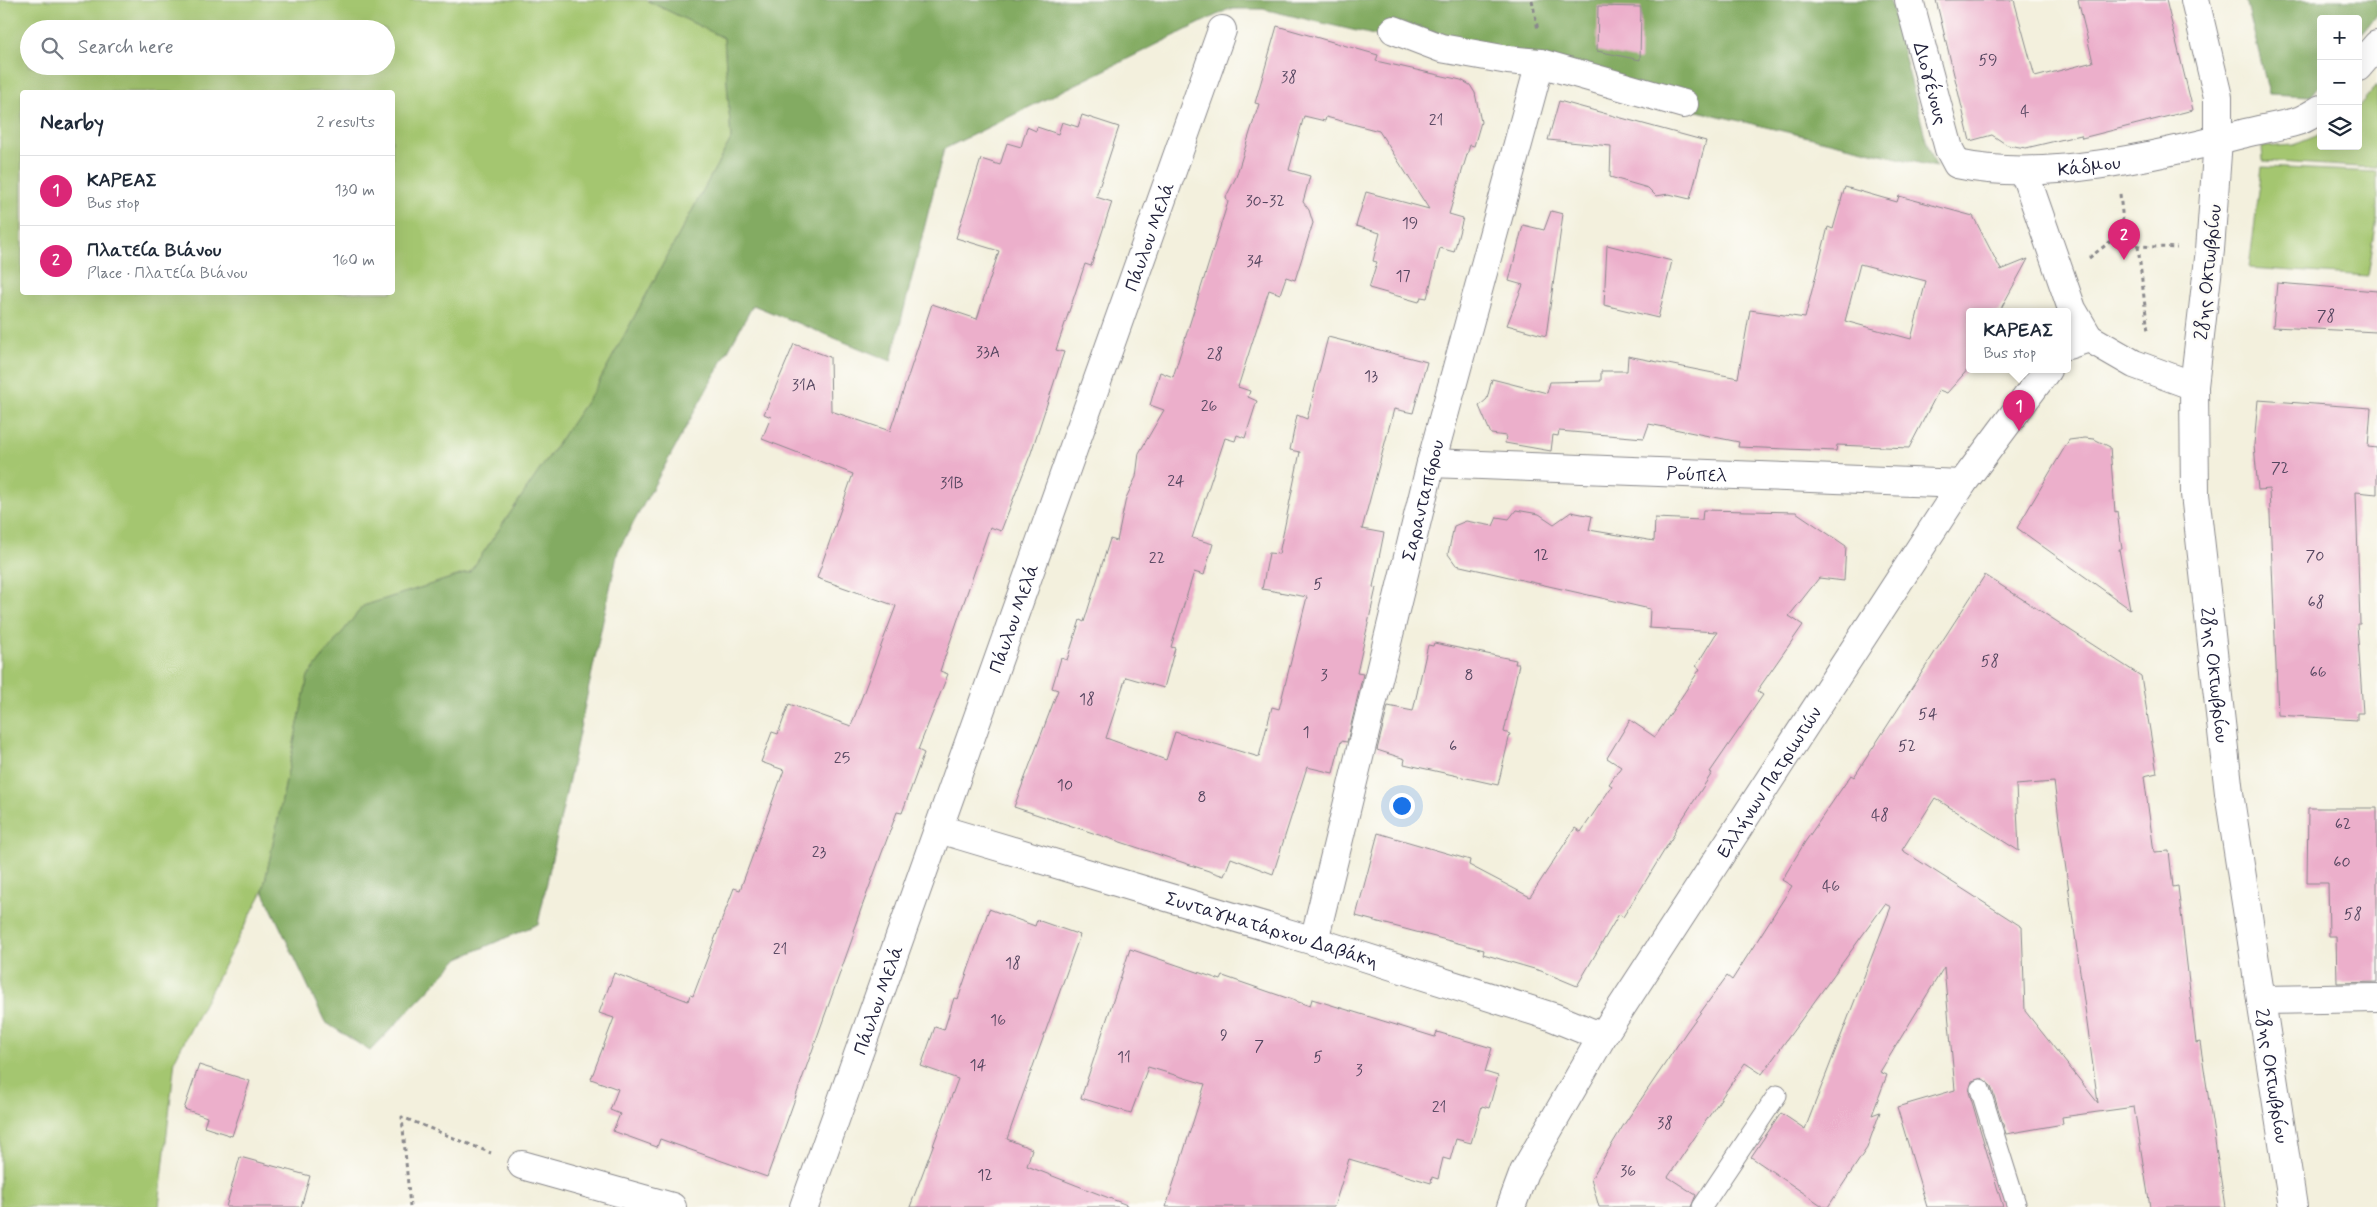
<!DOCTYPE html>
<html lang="en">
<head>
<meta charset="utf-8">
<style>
  :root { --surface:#fff; --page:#f6f6f7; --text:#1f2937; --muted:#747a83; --line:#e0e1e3; --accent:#db2777 }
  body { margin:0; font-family:Mynerve,sans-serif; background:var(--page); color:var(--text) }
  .controls { position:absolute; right:15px; top:15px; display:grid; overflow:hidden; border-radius:5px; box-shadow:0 5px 20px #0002 }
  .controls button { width:45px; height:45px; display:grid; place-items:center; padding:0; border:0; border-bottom:1px solid var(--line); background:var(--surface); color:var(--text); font:25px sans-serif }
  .you { position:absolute; left:1401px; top:805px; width:18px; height:18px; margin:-12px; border:4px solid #fff; border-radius:50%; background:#1a73e8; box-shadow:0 0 0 8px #1a73e833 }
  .badge { display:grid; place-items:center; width:32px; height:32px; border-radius:50%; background:var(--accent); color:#fff; font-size:16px; font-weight:700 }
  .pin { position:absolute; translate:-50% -41px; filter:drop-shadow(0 1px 2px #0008) }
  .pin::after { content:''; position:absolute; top:26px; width:18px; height:15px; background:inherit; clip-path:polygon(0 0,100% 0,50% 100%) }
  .popup { position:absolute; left:1966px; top:308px; width:105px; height:65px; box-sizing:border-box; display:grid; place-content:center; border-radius:5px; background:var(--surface); filter:drop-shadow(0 1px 4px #0005); font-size:16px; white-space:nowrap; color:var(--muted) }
  .popup b { font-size:19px; color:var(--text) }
  .popup::after { content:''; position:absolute; left:50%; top:100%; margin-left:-10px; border:10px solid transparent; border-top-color:var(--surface) }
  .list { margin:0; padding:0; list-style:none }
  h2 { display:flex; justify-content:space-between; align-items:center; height:65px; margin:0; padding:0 20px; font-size:21px }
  h2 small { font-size:16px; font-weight:400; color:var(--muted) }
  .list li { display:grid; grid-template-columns:32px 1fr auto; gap:15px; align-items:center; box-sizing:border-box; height:70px; padding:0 20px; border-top:1px solid var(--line) }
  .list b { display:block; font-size:19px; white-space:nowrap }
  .list p { margin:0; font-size:16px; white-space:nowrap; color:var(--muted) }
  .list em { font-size:16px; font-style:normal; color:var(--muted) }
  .icon { flex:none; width:28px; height:28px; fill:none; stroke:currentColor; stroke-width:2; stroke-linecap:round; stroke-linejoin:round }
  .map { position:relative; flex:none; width:2377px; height:1207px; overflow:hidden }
  .search { position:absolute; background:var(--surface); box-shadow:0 5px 20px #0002; left:20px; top:20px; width:375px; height:55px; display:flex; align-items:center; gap:12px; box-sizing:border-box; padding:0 18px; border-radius:28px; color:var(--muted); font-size:19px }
  .panel { position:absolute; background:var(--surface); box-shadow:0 5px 20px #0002; left:20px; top:90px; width:375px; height:205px; border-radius:5px }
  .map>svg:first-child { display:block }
  .green { fill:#a4c66f; stroke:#637455; fill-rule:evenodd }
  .forest { fill:#83ab62; stroke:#52664e }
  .building { fill:#ecafcb; fill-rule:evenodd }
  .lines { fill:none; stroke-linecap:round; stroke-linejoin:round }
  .service-casing { stroke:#8a898c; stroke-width:21 }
  .minor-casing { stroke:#8a898c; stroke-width:30 }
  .tertiary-casing { stroke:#8a898c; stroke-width:30 }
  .path { stroke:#8a898c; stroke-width:3; stroke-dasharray:4 4; stroke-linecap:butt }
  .service { stroke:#fff; stroke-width:19 }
  .minor { stroke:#fff; stroke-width:28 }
  .tertiary { stroke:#fff; stroke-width:28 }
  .labels { text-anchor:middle; stroke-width:5; stroke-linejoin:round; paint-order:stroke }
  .number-label { font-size:16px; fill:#54455f }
  .street-label { font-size:19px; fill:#22223b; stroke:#fdfcf7 }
</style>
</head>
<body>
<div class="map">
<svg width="2377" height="1207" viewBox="0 0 2377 1207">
  <rect width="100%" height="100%" fill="#fdfcf7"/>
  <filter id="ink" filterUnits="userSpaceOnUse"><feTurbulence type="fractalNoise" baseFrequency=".02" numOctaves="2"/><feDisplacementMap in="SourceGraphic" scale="10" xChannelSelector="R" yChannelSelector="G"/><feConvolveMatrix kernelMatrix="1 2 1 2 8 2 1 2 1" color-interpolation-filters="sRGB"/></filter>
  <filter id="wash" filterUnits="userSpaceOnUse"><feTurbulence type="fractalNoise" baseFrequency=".0096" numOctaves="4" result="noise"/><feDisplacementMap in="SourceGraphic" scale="20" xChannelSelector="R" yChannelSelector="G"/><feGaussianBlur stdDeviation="1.12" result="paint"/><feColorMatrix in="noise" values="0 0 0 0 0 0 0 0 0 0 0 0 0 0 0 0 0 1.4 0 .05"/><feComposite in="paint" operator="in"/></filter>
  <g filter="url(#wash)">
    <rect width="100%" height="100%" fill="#f3f0dd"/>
    <!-- green -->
    <path class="green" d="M 0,0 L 646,0 L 724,38 L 731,139 L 595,389 L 470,572 L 363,606 L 308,676 L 263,891 L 175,1059 L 159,1207 L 0,1207 ZM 29,29 L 386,29 L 386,66 L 29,66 ZM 22,92 L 392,92 L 392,292 L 22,292 Z
      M 2377,85 L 2377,168 L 2263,161 L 2262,147 L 2294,145 L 2321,134 L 2321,146 L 2358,146 L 2358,107 Z
      M 2262,167 L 2377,172 L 2377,219 L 2368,276 L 2249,268 Z"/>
    <!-- forest -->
    <path class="forest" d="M 646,0 L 1890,0 L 1926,140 L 1936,167 L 1263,9 L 1229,9 L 944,149 L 891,361 L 753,305 L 618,551 L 538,924 L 459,958 L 370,1051 L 325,1022 L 263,891 L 308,676 L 363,606 L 470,572 L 595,389 L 731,139 L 724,38 Z
      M 2246,0 L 2377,0 L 2377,15 L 2358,38 L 2358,19 L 2321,19 L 2321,84 L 2311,96 L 2269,94 Z"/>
    <g id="blocks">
      <!-- building -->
      <path class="building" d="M 1936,0 L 2014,0 L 2035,77 L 2093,62 L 2078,0 L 2166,0 L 2193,110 L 2082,138 L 2081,135 L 2026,148 L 2007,145 L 1992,135 L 1970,141 Z
        M 1598,6 L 1641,7 L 1640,60 L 1597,51 Z
        M 1277,26 L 1378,55 L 1376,61 L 1461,80 L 1470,85 L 1475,93 L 1481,122 L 1474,146 L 1470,145 L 1449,214 L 1463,218 L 1454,252 L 1440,248 L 1427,298 L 1421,297 L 1419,302 L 1369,288 L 1377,262 L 1373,261 L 1380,233 L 1356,226 L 1366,192 L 1429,209 L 1379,131 L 1326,117 L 1325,121 L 1304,116 L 1289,170 L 1310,176 L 1303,202 L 1309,210 L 1313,223 L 1295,280 L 1286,277 L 1280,294 L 1269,290 L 1238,387 L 1250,391 L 1248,397 L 1257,401 L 1245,438 L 1237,435 L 1235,441 L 1225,438 L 1192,538 L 1213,544 L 1204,575 L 1194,572 L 1171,647 L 1175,648 L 1164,688 L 1126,677 L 1106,738 L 1166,760 L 1175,732 L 1259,757 L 1272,707 L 1279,709 L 1307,597 L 1262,589 L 1269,553 L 1279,554 L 1300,452 L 1290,450 L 1297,415 L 1307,419 L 1328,337 L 1427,362 L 1413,413 L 1394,409 L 1362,529 L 1384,533 L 1373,587 L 1376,588 L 1357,673 L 1363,674 L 1347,742 L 1341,741 L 1333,773 L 1307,767 L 1273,874 L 1231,858 L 1224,876 L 1014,807 L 1058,690 L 1052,688 L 1061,658 L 1067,660 L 1080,620 L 1084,622 L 1110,539 L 1117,541 L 1126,498 L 1136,477 L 1139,453 L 1164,410 L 1150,405 L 1160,372 L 1173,377 L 1228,202 L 1226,197 L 1236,177 L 1259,104 L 1255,103 Z
        M 1559,101 L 1706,141 L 1690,199 L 1669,194 L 1656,196 L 1648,188 L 1610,177 L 1611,146 L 1548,140 Z
        M 1082,115 L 1119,127 L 1096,197 L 1112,202 L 1091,266 L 1085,264 L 1056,350 L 1064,352 L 1031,453 L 1001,531 L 990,527 L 940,671 L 948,674 L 918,750 L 924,753 L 902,813 L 897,812 L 853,931 L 855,931 L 767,1177 L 660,1139 L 657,1147 L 613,1131 L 620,1114 L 610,1110 L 618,1089 L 591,1079 L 614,1018 L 599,1013 L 614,973 L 688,1001 L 690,995 L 693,996 L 734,888 L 740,890 L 784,770 L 761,762 L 772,732 L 778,734 L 789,704 L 851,726 L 896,606 L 817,578 L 853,474 L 762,439 L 771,417 L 764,414 L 794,344 L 830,357 L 831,411 L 890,431 L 932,304 L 977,319 L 999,251 L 956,238 L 981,159 L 1000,165 L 1007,143 L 1021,147 L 1027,127 L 1036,131 L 1037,127 L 1058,134 L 1062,122 L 1078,127 Z
        M 1845,187 L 1897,202 L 1899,196 L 1973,216 L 2001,270 L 2028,259 L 1999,312 L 1970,312 L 1970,367 L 1947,393 L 1939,390 L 1909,448 L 1837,445 L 1836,451 L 1738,447 L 1739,442 L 1649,424 L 1644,438 L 1559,431 L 1558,436 L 1553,435 L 1551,451 L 1505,443 L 1506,436 L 1491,434 L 1479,406 L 1487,399 L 1492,379 L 1547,393 L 1550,382 L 1601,381 L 1601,371 L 1627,371 L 1628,356 L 1738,378 L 1750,310 L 1805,318 L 1828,227 L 1833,229 ZM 1860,264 L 1926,281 L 1911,339 L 1845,321 Z
        M 1551,211 L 1563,214 L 1546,336 L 1507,325 L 1523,285 L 1509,281 L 1523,225 L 1544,230 Z
        M 1607,245 L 1672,261 L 1658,318 L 1604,305 Z
        M 2277,283 L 2377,291 L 2377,332 L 2273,327 Z
        M 2258,400 L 2371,408 L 2368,447 L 2377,448 L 2377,494 L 2356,492 L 2360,624 L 2357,624 L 2363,713 L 2357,713 L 2357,720 L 2278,715 L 2269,489 L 2258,490 L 2254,445 Z
        M 2085,438 L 2094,439 L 2110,447 L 2115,512 L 2117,511 L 2122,549 L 2119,549 L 2130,609 L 2017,528 L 2069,440 Z
        M 1516,510 L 1539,514 L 1554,524 L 1571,512 L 1592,516 L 1589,530 L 1654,541 L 1655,518 L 1702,520 L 1703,510 L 1796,512 L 1846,546 L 1844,581 L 1819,578 L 1789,616 L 1803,625 L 1757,691 L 1763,695 L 1710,772 L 1712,773 L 1674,832 L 1675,833 L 1642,887 L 1623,917 L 1619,914 L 1577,986 L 1541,971 L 1483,954 L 1484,950 L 1356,916 L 1378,833 L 1470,860 L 1469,865 L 1530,897 L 1575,828 L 1581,832 L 1612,786 L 1609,784 L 1621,767 L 1607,758 L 1630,720 L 1655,737 L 1700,669 L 1696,666 L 1717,632 L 1649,628 L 1650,609 L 1456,565 L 1448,554 L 1454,526 L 1466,521 L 1493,526 L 1497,517 L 1509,519 Z
        M 1985,575 L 2141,676 L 2157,773 L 2144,776 L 2154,852 L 2169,851 L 2173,887 L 2178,886 L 2196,1043 L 2200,1042 L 2225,1207 L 2150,1207 L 2134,1107 L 2062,1117 L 2063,1124 L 2006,1134 L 1991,1086 L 1982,1078 L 1972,1081 L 1969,1092 L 2003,1207 L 1927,1207 L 1897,1107 L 1955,1090 L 1944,967 L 1880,1072 L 1887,1075 L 1872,1115 L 1880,1112 L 1867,1148 L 1828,1207 L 1824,1207 L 1751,1157 L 1781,1113 L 1805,1129 L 1891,907 L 1885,904 L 1762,1074 L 1745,1063 L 1668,1177 L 1696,1195 L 1691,1207 L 1599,1207 L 1591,1179 L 1623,1126 L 1687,1031 L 1727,976 L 1732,980 L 1792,886 L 1782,880 L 1805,842 L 1851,775 L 1854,777 ZM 2054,782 L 2098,1103 L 2025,1011 L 2022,927 L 1902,850 L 1935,798 L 2019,851 L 2016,785 Z
        M 1434,643 L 1516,660 L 1515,664 L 1519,664 L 1504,732 L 1510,734 L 1498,785 L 1404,764 L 1405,759 L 1377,750 L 1388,706 L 1413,711 L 1428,645 L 1433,646 Z
        M 2308,808 L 2377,808 L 2377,982 L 2337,983 L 2336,936 L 2329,936 L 2328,883 L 2307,883 Z
        M 989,909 L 1035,926 L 1037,920 L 1080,935 L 1007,1139 L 1032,1149 L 1027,1166 L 1127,1205 L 1127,1207 L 910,1207 L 958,1079 L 921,1066 L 935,1027 L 944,1030 L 954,998 L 958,999 Z
        M 1130,949 L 1221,980 L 1223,976 L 1310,1006 L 1312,999 L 1435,1037 L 1437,1032 L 1492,1048 L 1485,1072 L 1498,1076 L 1489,1108 L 1482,1106 L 1471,1143 L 1456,1139 L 1450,1160 L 1443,1158 L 1438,1179 L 1432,1177 L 1431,1183 L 1349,1159 L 1334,1207 L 1166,1207 L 1205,1084 L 1148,1067 L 1131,1113 L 1081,1098 Z
        M 199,1065 L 250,1081 L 232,1136 L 204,1127 L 207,1117 L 184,1109 Z
        M 240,1157 L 310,1176 L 301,1207 L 226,1207 Z"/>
    </g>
  </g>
  <g filter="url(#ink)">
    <use href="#blocks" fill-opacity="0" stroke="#8a898c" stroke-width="1"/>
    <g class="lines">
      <defs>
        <path id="service" d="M 1980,1089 L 2017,1207
          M 1702,1207 L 1777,1095"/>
        <g id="minor">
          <path id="s1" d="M 1909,0 L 1949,149 L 1957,164 C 2043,183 2157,156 2242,134 C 2259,129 2285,126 2301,120 C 2308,117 2314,113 2321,109"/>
          <path d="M 1394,30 L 1441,48 L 1508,60 L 1540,63 L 1684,104"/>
          <path d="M 2358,67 L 2377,45"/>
          <path d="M 2024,171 L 2072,309 L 2089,338"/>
          <path d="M 2068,345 L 2089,338 L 2134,364 L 2194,386"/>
          <path id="s2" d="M 1431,463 L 1962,484"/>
          <path id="s3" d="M 939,829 L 1314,941 L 1553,1017 L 1602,1037"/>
          <path id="s4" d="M 1314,941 L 1431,463 L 1540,63"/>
          <path d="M 2261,1000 L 2377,998"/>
          <path d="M 522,1165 L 672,1207"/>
          <path id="s5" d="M 804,1207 L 1222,30"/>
          <path id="s6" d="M 1511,1207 L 1524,1172 L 1602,1037 L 1962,484 L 2047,370"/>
        </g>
        <g id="tertiary">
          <path id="s7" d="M 2195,0 L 2218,97 L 2218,140 L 2210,250 L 2194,386 L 2195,494 L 2229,793 L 2293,1207"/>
        </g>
      </defs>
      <!-- service casing -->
      <use href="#service" class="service-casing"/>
      <!-- minor casing -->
      <use href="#minor" class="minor-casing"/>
      <!-- tertiary casing -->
      <use href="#tertiary" class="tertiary-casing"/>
      <!-- path -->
      <path class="path" d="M 1532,0 L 1538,30
        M 2120,194 L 2124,231 L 2138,246 L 2177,248
        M 2138,246 L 2148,332
        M 2089,258 L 2124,231
        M 410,1207 L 402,1117 L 491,1153"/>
      <!-- service -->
      <use href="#service" class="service"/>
      <!-- minor -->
      <use href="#minor" class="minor"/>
      <!-- tertiary -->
      <use href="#tertiary" class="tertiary"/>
    </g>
  </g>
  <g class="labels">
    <!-- number labels -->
    <g class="number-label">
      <text x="1988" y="65">59</text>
      <text x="1289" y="82">38</text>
      <text x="2025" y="116">4</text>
      <text x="1436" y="125">21</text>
      <text x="1265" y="206">30-32</text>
      <text x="1410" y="228">19</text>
      <text x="1255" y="266">34</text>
      <text x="1403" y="281">17</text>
      <text x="2326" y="321">78</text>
      <text x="988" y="357">33Α</text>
      <text x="1215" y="359">28</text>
      <text x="1371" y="381">13</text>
      <text x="804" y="390">31Α</text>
      <text x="1209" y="411">26</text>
      <text x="2280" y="473">72</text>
      <text x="1176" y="486">24</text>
      <text x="952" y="488">31Β</text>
      <text x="1541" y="560">12</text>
      <text x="2315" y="561">70</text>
      <text x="1157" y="563">22</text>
      <text x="1318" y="589">5</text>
      <text x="2316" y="607">68</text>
      <text x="1990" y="666">58</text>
      <text x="2318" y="677">66</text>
      <text x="1324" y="680">3</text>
      <text x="1469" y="680">8</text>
      <text x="1087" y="704">18</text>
      <text x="1928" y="719">54</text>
      <text x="1306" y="737">1</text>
      <text x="1453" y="751">6</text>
      <text x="1907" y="751">52</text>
      <text x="842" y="763">25</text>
      <text x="1065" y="790">10</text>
      <text x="1202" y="802">8</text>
      <text x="1880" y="820">48</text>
      <text x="2343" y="829">62</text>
      <text x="819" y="857">23</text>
      <text x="2342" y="867">60</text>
      <text x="1831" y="891">46</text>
      <text x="2353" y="919">58</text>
      <text x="780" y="954">21</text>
      <text x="1013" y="968">18</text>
      <text x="998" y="1025">16</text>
      <text x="1224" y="1040">9</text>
      <text x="1259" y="1051">7</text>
      <text x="1124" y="1062">11</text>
      <text x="1318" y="1062">5</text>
      <text x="978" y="1070">14</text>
      <text x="1359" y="1075">3</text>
      <text x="1439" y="1112">21</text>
      <text x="1665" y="1128">38</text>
      <text x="1628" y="1176">36</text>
      <text x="985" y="1180">12</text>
    </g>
    <!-- street labels -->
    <g class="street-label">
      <text dy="7" stroke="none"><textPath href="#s1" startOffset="86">Διογένους</textPath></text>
      <text dy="7" stroke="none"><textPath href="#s1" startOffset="304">Κάδμου</textPath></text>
      <text dy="7" stroke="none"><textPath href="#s5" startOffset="1030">Πάυλου Μελά</textPath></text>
      <text transform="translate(2207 272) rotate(-84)" y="7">28ης Οκτωβρίου</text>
      <text dy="7" stroke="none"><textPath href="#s2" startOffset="266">Ρούπελ</textPath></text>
      <text dy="7" stroke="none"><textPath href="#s4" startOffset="454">Σαρανταπόρου</textPath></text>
      <text dy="7" stroke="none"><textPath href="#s5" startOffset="625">Πάυλου Μελά</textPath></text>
      <text dy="7" stroke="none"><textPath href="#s7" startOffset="680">28ης Οκτωβρίου</textPath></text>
      <text dy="7" stroke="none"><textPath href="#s6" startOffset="498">Ελλήνων Πατριωτών</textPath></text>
      <text dy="7" stroke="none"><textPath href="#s3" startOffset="348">Συνταγματάρχου Δαβάκη</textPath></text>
      <text dy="7" stroke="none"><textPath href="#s5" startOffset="220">Πάυλου Μελά</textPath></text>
      <text dy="7" stroke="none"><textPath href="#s7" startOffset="1085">28ης Οκτωβρίου</textPath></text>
    </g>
  </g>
</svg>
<div class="controls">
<button>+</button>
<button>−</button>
<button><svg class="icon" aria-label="layers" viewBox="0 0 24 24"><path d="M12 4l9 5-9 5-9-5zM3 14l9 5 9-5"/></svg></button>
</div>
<div class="you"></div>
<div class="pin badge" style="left:2019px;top:431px">1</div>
<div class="popup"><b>ΚΑΡΕΑΣ</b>Bus stop</div>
<div class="pin badge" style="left:2124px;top:260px">2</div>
<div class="search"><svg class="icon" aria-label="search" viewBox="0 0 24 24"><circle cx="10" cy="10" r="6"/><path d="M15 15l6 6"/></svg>Search here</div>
<section class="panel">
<h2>Nearby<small>2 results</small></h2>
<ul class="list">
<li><span class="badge">1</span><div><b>ΚΑΡΕΑΣ</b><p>Bus stop</p></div><em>130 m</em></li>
<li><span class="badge">2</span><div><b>Πλατεία Βιάνου</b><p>Place · Πλατεία Βιάνου</p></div><em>160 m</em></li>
</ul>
</section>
</div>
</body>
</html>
